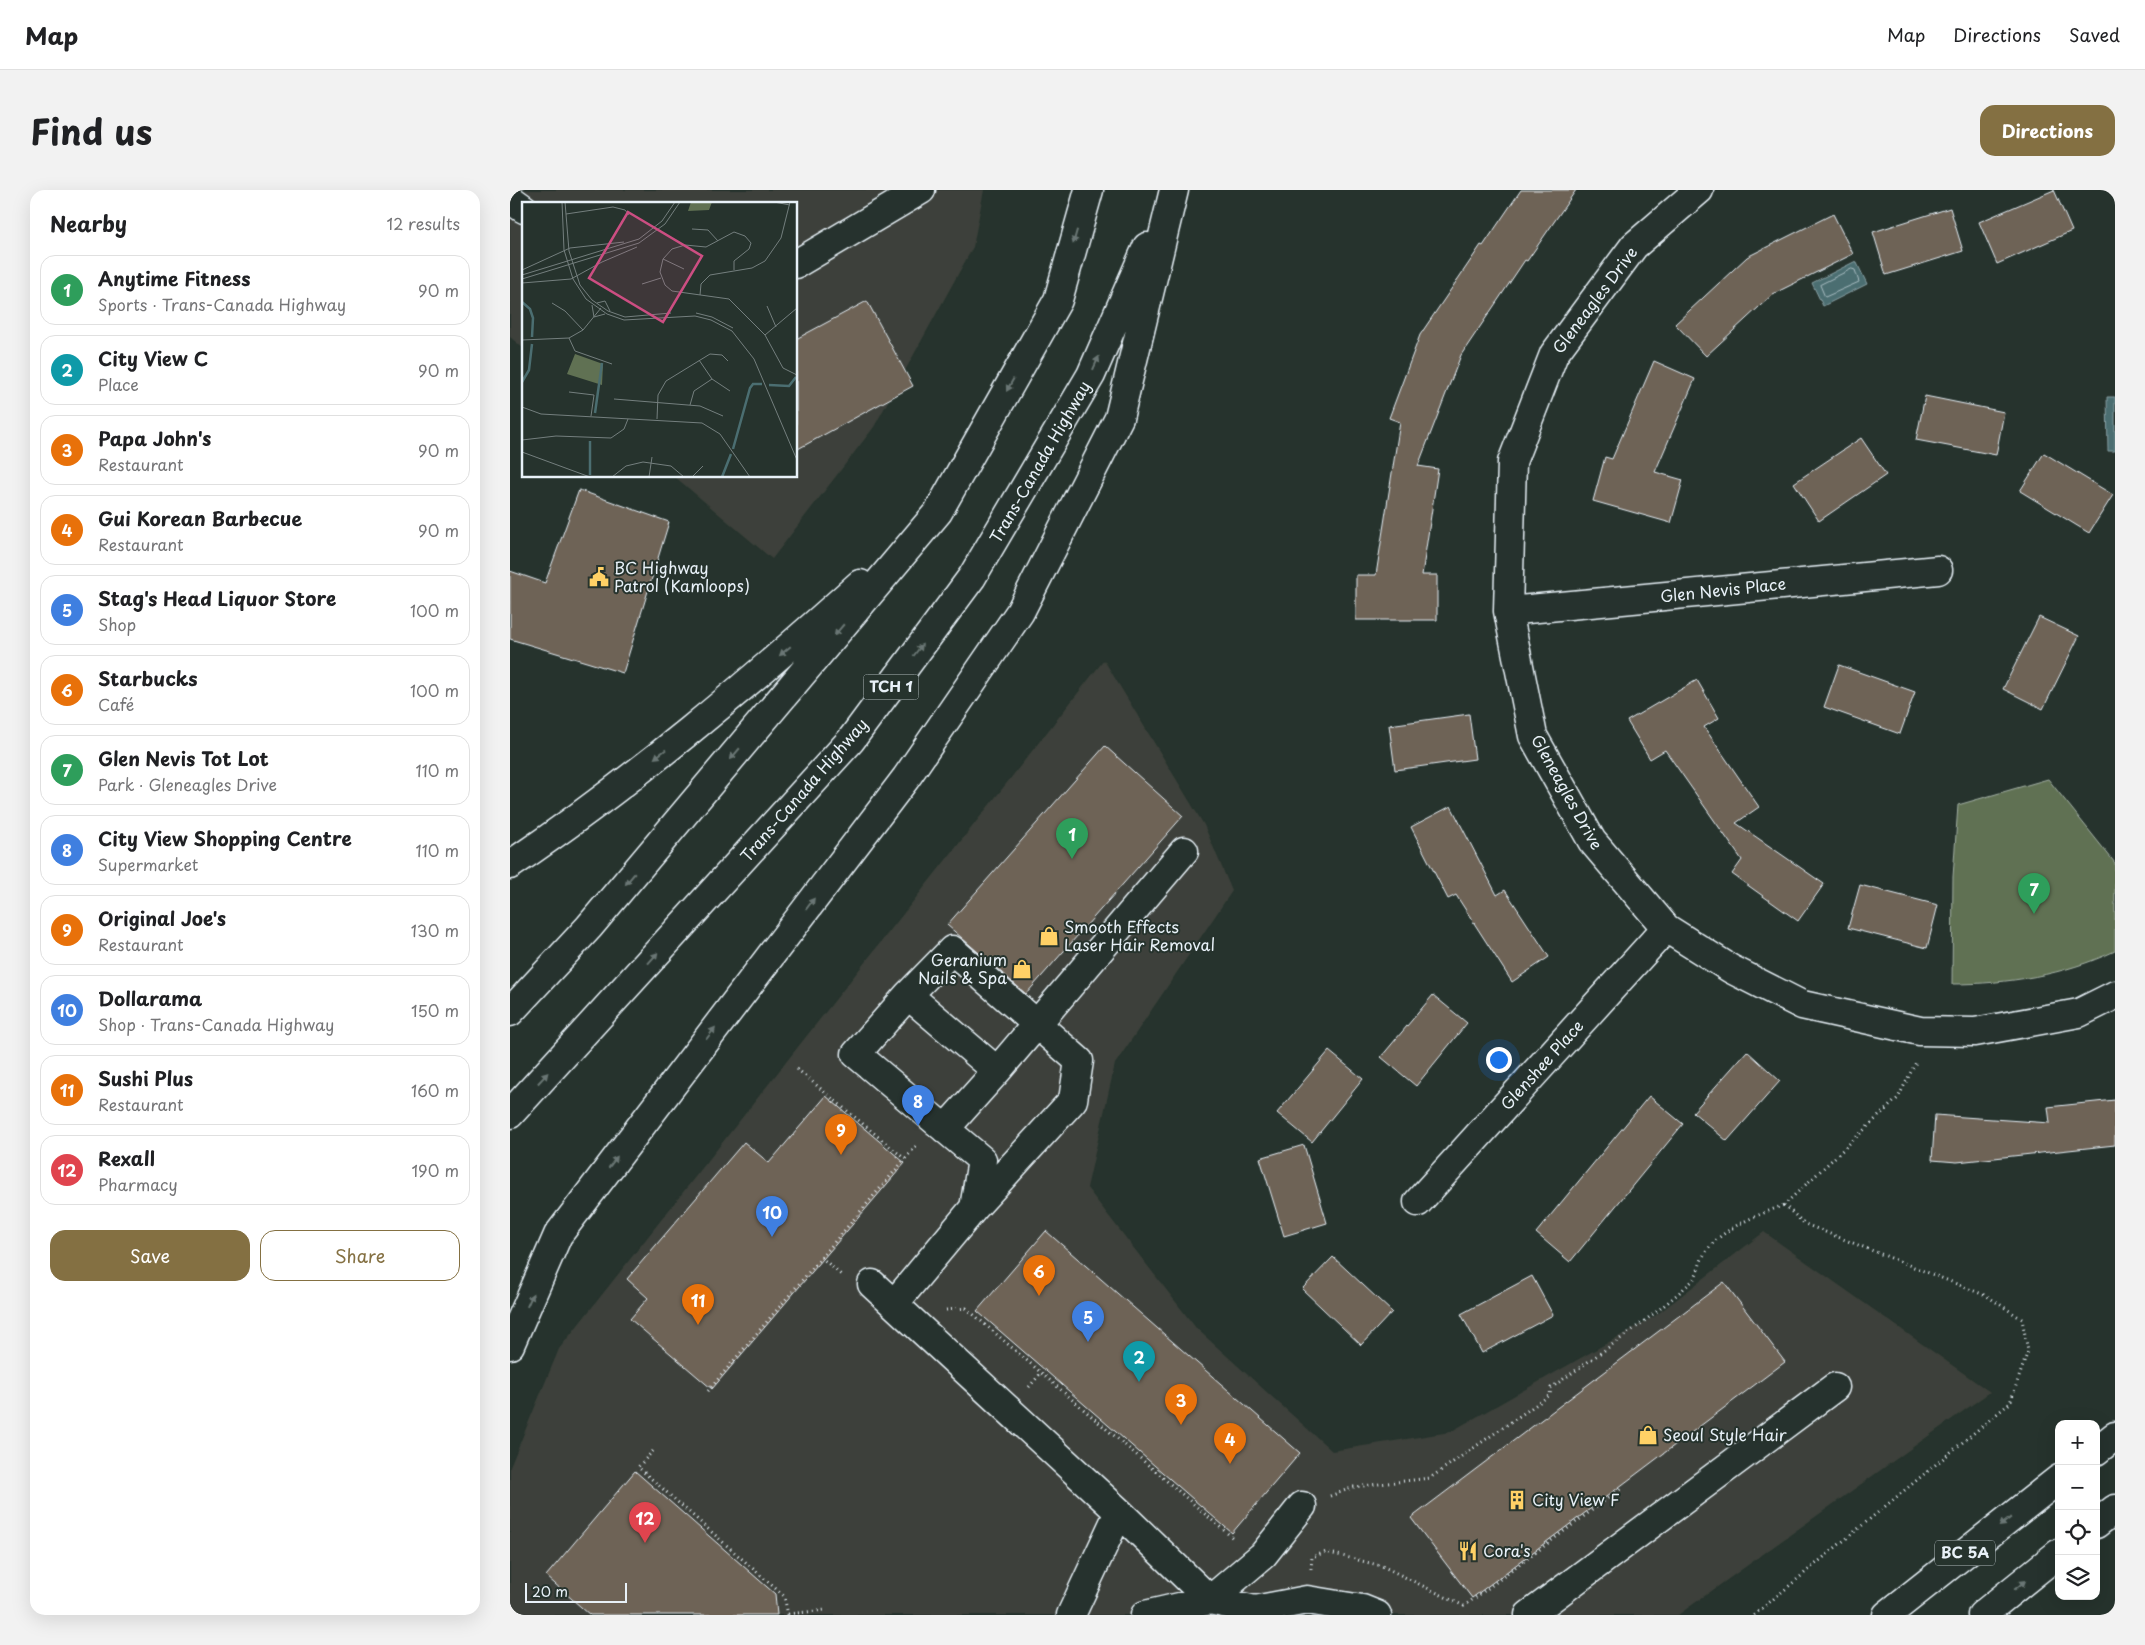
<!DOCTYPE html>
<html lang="en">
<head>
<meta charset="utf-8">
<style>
  :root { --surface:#fff; --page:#f2f2f2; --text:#202124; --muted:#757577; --line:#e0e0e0; --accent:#847042 }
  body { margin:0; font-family:"Playpen Sans",sans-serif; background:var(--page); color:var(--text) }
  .controls { position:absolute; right:15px; bottom:15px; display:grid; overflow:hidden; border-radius:10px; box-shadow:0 5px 20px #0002 }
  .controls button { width:45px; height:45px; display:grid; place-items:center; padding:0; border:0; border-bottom:1px solid var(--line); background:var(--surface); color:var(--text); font:25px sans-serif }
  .scale { position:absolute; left:15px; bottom:12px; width:102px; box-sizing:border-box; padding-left:5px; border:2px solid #e8f1f8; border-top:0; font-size:14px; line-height:18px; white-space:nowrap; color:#e8f1f8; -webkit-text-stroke:4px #26332d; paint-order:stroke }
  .you { position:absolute; left:988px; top:869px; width:18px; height:18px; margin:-12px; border:4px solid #fff; border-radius:50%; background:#1a73e8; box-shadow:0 0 0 8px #1a73e833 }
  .badge { display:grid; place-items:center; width:32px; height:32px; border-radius:50%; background:var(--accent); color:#fff; font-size:16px; font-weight:700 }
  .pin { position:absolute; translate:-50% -41px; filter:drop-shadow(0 1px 2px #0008) }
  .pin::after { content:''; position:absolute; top:26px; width:18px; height:15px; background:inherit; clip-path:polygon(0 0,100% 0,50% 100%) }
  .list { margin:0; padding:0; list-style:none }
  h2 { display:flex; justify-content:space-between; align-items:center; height:65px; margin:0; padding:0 20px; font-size:21px }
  h2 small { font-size:16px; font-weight:400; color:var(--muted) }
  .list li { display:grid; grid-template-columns:32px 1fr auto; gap:15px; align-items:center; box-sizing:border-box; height:70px; margin:0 10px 10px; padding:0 10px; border:1px solid var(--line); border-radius:15px }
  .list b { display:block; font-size:19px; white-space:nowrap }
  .list p { margin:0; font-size:16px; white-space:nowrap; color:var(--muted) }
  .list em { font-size:16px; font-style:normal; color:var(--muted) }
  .actions { display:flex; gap:10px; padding:15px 20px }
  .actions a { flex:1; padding:11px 0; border:1px solid var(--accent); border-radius:15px; text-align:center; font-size:18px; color:var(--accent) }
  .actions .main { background:var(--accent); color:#fff }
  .icon { flex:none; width:28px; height:28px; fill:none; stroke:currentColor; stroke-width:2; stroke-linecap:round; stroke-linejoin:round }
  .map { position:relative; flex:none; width:1605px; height:1425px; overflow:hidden; border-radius:15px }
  header { display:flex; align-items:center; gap:30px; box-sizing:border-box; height:70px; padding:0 25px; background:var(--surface); border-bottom:1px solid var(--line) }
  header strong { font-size:24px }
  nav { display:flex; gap:28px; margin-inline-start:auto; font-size:18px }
  .intro { display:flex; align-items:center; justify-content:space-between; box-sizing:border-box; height:120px; padding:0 30px }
  h1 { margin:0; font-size:35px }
  .button { padding:12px 22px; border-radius:15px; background:var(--accent); color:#fff; font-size:18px; font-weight:700 }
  main { display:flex; gap:30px; padding:0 30px }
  aside { flex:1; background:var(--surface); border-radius:15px; box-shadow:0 5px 20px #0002 }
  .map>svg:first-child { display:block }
  .built { fill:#3c413a }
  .green { fill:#607153; stroke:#a4b1a6 }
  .water { fill:#4b6e71; stroke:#8aa2a7 }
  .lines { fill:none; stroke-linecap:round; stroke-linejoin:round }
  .shore { stroke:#a9bdc2; stroke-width:1 }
  .building { fill:#6e6357; stroke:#e8f1f8 }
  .minor-casing { stroke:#e8f1f8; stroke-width:31 }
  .major-casing { stroke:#e8f1f8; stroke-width:31 }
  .highway-casing { stroke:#e8f1f8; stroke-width:31 }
  .path { stroke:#e8f1f8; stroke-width:3; stroke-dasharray:1 4; stroke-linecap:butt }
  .minor { stroke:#26332d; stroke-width:28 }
  .major { stroke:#26332d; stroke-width:28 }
  .highway { stroke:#26332d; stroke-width:28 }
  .oneway { fill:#6a7674 }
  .labels { text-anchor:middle; stroke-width:4; stroke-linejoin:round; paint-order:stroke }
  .shield { fill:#26332d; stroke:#aeb8bb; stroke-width:1 }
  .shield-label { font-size:15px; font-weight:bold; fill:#e8f1f8 }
  .street-label { font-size:16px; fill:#e8f1f8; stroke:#26332d }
  .poi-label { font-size:16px; fill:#e8f1f8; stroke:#26332d; text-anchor:start }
  .inset-river { fill:none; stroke:#4b6e71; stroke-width:2.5 }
  .inset-road { fill:none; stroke:#747f7e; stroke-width:1 }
  .view { fill:#cc4e82; fill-opacity:0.15; stroke:#cc4e82; stroke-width:2.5 }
  .inset-edge { fill:none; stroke:#e8f1f8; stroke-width:2.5 }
</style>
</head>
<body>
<header>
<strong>Map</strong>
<nav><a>Map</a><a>Directions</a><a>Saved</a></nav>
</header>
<div class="intro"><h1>Find us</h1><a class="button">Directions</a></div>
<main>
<aside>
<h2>Nearby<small>12 results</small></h2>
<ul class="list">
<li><span class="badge" style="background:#2e9e5b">1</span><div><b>Anytime Fitness</b><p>Sports · Trans-Canada Highway</p></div><em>90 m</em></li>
<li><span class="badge" style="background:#0f9aa8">2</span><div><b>City View C</b><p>Place</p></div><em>90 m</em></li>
<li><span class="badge" style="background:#e8710a">3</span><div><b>Papa John's</b><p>Restaurant</p></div><em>90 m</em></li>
<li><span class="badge" style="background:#e8710a">4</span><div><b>Gui Korean Barbecue</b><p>Restaurant</p></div><em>90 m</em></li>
<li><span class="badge" style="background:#3f7fe0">5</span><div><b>Stag's Head Liquor Store</b><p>Shop</p></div><em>100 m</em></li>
<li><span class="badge" style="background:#e8710a">6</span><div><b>Starbucks</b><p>Café</p></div><em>100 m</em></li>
<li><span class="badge" style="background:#2e9e5b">7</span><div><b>Glen Nevis Tot Lot</b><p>Park · Gleneagles Drive</p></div><em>110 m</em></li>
<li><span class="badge" style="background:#3f7fe0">8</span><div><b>City View Shopping Centre</b><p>Supermarket</p></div><em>110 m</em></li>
<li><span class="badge" style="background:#e8710a">9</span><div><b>Original Joe's</b><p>Restaurant</p></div><em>130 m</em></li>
<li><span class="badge" style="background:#3f7fe0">10</span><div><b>Dollarama</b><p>Shop · Trans-Canada Highway</p></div><em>150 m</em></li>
<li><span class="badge" style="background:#e8710a">11</span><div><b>Sushi Plus</b><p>Restaurant</p></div><em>160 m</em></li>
<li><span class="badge" style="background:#e0444e">12</span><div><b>Rexall</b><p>Pharmacy</p></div><em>190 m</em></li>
</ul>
<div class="actions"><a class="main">Save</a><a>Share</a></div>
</aside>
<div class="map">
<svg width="1605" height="1425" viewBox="0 0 1605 1425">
  <rect width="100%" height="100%" fill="#26332d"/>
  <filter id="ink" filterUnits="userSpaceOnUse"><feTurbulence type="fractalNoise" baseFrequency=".02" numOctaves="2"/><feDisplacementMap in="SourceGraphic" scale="10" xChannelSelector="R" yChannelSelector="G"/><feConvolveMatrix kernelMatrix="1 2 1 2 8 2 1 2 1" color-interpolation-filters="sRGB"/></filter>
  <g filter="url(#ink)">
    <!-- built -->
    <path class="built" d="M 0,0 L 474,0 L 463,57 L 364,237 L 262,369 L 164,286 L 286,286 L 286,14 L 14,14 L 14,159 L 0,147 Z
      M 594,470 L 694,635 L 722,701 L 605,874 L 577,998 L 686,1138 L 822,1261 L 940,1242 L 1145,1126 L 1254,1042 L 1480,1202 L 1168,1425 L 0,1425 L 0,1277 L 49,1159 Z"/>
    <!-- green -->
    <path class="green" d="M 1538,589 L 1605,673 L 1605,761 C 1554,785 1498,794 1442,794 L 1443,687 L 1448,615 Z"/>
    <!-- water -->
    <path class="water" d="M 1346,71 L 1357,94 L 1313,116 L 1302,93 Z
      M 1597,207 L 1605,207 L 1605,261 L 1598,261 Z"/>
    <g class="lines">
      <!-- shore -->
      <path class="shore" d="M 1342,79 L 1345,80 L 1349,92 L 1315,107 L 1310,95 Z"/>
    </g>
    <!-- building -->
    <path class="building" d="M 1011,0 L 1066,0 L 1017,71 L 1015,70 L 951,165 L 908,276 L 928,279 L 912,385 L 927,385 L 927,430 L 846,430 L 846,385 L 866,385 L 890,232 L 879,228 L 910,145 L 971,55 L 973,56 Z
      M 1544,0 L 1562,41 L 1487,74 L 1469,32 Z
      M 1440,18 L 1453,61 L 1376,85 L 1363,42 Z
      M 1323,24 L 1343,64 L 1263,104 L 1196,166 L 1165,134 L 1237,67 Z
      M 357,111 L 403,196 L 286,260 L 286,149 Z
      M 1144,171 L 1185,189 L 1145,282 L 1173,290 L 1161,333 L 1083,311 L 1095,267 L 1102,269 Z
      M 1415,206 L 1494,222 L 1486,265 L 1406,250 Z
      M 1351,248 L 1376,285 L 1309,331 L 1284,293 Z
      M 1534,263 L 1603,305 L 1579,343 L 1510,301 Z
      M 69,300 L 159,332 L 113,483 L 0,449 L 0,381 L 35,393 Z
      M 1529,427 L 1569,446 L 1533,519 L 1493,499 Z
      M 1329,475 L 1405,502 L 1390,544 L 1314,517 Z
      M 1187,490 L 1209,528 L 1194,537 L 1249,617 L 1226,633 L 1314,694 L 1288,731 L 1222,684 L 1232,670 L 1155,560 L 1140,569 L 1117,531 Z
      M 959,524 L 965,569 L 885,580 L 879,535 Z
      M 595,556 L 673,626 L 516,804 L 437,735 Z
      M 941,616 L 987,705 L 995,700 L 1039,767 L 1002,792 L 946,705 L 938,709 L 901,637 Z
      M 1350,695 L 1428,715 L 1417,758 L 1338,738 Z
      M 923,805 L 957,833 L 906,896 L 871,867 Z
      M 819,861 L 853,889 L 802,952 L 767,923 Z
      M 1237,861 L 1270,891 L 1217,951 L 1183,922 Z
      M 316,906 L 395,973 L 202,1199 L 120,1129 L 138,1108 L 117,1089 L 234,952 L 259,973 Z
      M 1139,906 L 1173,934 L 1060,1072 L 1026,1043 Z
      M 1605,910 L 1605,955 L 1447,972 L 1422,970 L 1425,925 L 1540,933 L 1538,917 Z
      M 794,955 L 817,1033 L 774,1046 L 750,968 Z
      M 536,1041 L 790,1263 L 722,1343 L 467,1121 Z
      M 823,1067 L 882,1122 L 851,1155 L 792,1099 Z
      M 1022,1086 L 1043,1125 L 972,1163 L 951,1124 Z
      M 1214,1092 L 1275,1172 L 962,1408 L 901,1328 Z
      M 125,1281 L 265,1404 L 267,1425 L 80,1425 L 36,1386 Z"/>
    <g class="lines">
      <defs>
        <path id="minor" d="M 1189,0 L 1124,56 L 1044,164 L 1002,272 L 998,421 L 1023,546 L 1082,651 L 1156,738 L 1221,779 L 1292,815 L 1410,841 L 1465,842 L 1569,823 L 1605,805
          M 0,9 L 14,19
          M 286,74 L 411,0
          M 998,421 L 1428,380
          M 398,805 L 442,760 L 569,871 L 563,910 L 464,1018
          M 435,939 L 487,881 L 674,661
          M 908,1012 L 1156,738
          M 362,1094 L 609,1322 L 700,1410
          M 384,1114 L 464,1018 L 472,970 L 346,864 L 398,805 L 487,881
          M 700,1410 L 753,1365 L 792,1316
          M 561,1425 L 609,1322
          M 635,1425 L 700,1410 L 745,1420 L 797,1410 L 852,1419 L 867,1425
          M 1019,1425 L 1325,1197"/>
        <path id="major" d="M 1586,1261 L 1605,1246
          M 1586,1334 L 1605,1319
          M 1377,1425 L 1549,1289
          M 1472,1425 L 1549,1363"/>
        <path id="highway" d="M 0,675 C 124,591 239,494 350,394
          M 0,822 L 79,737 L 428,322 L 548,110 L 579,0
          M 0,924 L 341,550 L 462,387 L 581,185 L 637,57
          M 0,1155 L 48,1045 L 396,588 L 510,422 L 609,228 L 664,0"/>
      </defs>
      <!-- minor casing -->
      <use href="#minor" class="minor-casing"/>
      <!-- major casing -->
      <use href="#major" class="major-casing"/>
      <!-- highway casing -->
      <use href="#highway" class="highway-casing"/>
      <!-- path -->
      <path class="path" d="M 287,879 L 395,969
        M 311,1067 L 331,1085
        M 436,1120 L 456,1118 L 724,1349
        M 519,1197 L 531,1183
        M 198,1201 L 406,956
        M 143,1261 L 128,1277 L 274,1406 L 278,1425
        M 820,1306 L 844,1297 L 920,1288 L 1040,1205 L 1041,1198 C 1088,1164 1138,1132 1181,1092 C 1188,1086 1189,1073 1194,1065 C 1210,1038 1246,1026 1274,1015
        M 801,1379 L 802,1367 L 816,1362 L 872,1376 L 954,1416 L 1113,1297
        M 278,1424 L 315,1420
        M 1244,1425 L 1500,1213 L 1518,1161 L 1512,1129 L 1477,1106 L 1295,1034 L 1274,1015 L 1388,908 L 1406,872"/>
      <!-- minor -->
      <use href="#minor" class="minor"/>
      <!-- major -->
      <use href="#major" class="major"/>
      <!-- highway -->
      <use href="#highway" class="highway"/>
    </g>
    <!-- one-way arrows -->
    <defs><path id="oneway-solid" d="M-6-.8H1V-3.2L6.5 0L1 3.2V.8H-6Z" transform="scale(1.25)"/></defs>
    <g class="oneway">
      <use href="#oneway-solid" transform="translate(565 47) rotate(106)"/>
      <use href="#oneway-solid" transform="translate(586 173) rotate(-66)"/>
      <use href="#oneway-solid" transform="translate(500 195) rotate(119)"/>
      <use href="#oneway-solid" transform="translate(329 440) rotate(130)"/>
      <use href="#oneway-solid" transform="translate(408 460) rotate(-53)"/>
      <use href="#oneway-solid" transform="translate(275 461) rotate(140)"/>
      <use href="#oneway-solid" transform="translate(150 564) rotate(143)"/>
      <use href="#oneway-solid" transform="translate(225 564) rotate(130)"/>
      <use href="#oneway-solid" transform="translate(120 689) rotate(130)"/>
      <use href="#oneway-solid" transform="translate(300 714) rotate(-53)"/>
      <use href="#oneway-solid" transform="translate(143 768) rotate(-48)"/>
      <use href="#oneway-solid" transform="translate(201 843) rotate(-53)"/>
      <use href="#oneway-solid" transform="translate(33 888) rotate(-47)"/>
      <use href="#oneway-solid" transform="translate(103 972) rotate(-53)"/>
      <use href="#oneway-solid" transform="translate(20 1110) rotate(-66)"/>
      <use href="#oneway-solid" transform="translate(1495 1332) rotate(142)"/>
      <use href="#oneway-solid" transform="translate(1510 1395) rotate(-39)"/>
    </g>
  </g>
  <!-- icons -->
  <defs>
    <symbol id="civic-bare" viewBox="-9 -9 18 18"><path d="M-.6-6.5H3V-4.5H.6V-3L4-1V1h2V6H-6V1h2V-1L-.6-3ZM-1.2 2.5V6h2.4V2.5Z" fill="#ffd166" stroke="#26332d" stroke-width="2.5" paint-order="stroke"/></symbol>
    <symbol id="shop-bare" viewBox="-9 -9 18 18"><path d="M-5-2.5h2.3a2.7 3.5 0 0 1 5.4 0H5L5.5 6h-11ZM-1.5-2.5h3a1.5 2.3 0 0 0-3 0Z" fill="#ffd166" stroke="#26332d" stroke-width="2.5" paint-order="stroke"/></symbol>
    <symbol id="building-bare" viewBox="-9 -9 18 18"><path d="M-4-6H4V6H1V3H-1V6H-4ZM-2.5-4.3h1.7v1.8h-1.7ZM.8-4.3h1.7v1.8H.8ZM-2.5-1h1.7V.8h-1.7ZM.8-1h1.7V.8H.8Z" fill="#ffd166" stroke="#26332d" stroke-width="2.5" paint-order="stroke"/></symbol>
    <symbol id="restaurant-bare" viewBox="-9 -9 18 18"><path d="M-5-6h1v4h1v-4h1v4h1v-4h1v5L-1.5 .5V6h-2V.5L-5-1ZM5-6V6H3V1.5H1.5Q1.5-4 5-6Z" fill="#ffd166" stroke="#26332d" stroke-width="2.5" paint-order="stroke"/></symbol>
  </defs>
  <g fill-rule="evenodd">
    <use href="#civic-bare" x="75" y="373" width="28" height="28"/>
    <use href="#shop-bare" x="525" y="732" width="28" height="28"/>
    <use href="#shop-bare" x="498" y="765" width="28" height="28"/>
    <use href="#shop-bare" x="1124" y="1231" width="28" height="28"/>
    <use href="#building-bare" x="993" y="1296" width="28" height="28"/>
    <use href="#restaurant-bare" x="944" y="1347" width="28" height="28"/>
  </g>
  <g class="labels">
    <!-- shield labels -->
    <g class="shield">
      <rect x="353.5" y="484.5" width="55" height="25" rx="4"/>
      <rect x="1425" y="1350.5" width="60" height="25" rx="4"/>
    </g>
    <g class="shield-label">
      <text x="381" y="502">TCH 1</text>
      <text x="1455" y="1368">BC 5A</text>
    </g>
    <!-- street labels -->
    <g class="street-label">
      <text transform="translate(1085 110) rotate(-53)" y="6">Gleneagles Drive</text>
      <text transform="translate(530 272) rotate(-60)" y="6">Trans-Canada Highway</text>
      <text transform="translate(1213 400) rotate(-6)" y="6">Glen Nevis Place</text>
      <text transform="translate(294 600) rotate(-49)" y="6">Trans-Canada Highway</text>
      <text transform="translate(1057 602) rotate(61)" y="6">Gleneagles Drive</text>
      <text transform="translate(1032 875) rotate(-48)" y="6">Glenshee Place</text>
    </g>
    <!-- poi labels -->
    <g class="poi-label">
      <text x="104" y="384">BC Highway<tspan x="104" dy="18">Patrol (Kamloops)</tspan></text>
      <text x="554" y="743">Smooth Effects<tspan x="554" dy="18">Laser Hair Removal</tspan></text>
      <text x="497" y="776" text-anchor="end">Geranium<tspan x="497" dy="18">Nails &amp; Spa</tspan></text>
      <text x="1153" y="1251">Seoul Style Hair</text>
      <text x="1022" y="1316">City View F</text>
      <text x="973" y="1367">Cora's</text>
    </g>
  </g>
  <!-- overview -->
  <g transform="translate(12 12)">
    <rect width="275" height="275" fill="#26332d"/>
    <path d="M 169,0 L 190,0 L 187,8 L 166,9 ZM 53,152 L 81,162 L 80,183 L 45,172 Z" fill="#607153"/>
    <path class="inset-river" d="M 0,100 L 8,107 L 11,116 L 10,135M 0,180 L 7,168 L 10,142M 247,183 L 267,184 L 274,175M 73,211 L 80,161M 68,239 L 68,273M 211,247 L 228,186 L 231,182 L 240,182M 200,275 L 209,252"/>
    <path class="inset-road" d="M 40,0 L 42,48 L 51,77 L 64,97 L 85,112 L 102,118 L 173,114 L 189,118 L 210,129 L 232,157 L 275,258M 43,0 L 47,49 L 58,83 L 70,98 L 86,109 L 103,115 L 149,111M 252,0 L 268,3M 44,12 L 91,5 L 103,8 L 107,13M 170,27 L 186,28 L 196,39M 141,57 L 162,67M 0,68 L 48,46 L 102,40M 212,68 L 212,59 L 227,47 L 229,41 L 223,34 L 212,30 L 184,45 L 163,43 L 150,47 L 141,57 L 138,70 L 143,83 L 150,89 L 207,97 L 243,133 L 261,166 L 275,173M 0,73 L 117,37 L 140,19 L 153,0M 0,77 L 117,41 L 143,22 L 158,0M 0,81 L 49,77 L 80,60 L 115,45M 120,82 L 139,76M 178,93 L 179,82 L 188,73 L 230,66 L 243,59 L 259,36 L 268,0M 30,101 L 43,109 L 61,128M 75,101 L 83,99 L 88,109M 70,103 L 72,115 L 83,112M 245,104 L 254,125M 174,111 L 190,115 L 211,126M 243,133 L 275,106M 47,136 L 53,149 L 90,162M 0,138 L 47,136 L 61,128 L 79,106M 177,158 L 190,177 L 208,189M 47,190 L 72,193 L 69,214M 92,197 L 178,204 L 201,214M 168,203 L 172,189 L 190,177M 0,205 L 19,212 L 180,221 L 198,232 L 228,275M 135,217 L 136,193 L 144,179 L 188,152 L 200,153 L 206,159M 0,238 L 34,234 L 89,236 L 102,227 L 106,217M 0,250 L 68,275M 90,275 L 104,264 L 121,260 L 149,264 L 162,275M 127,275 L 130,255M 170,275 L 181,264"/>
    <path class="view" d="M 106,10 L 180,54 L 141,120 L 67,76 Z"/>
    <rect width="275" height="275" class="inset-edge"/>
  </g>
</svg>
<div class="controls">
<button>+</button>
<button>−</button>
<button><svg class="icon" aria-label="locate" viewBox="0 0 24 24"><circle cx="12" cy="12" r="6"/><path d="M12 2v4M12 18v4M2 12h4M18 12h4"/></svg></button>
<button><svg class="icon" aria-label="layers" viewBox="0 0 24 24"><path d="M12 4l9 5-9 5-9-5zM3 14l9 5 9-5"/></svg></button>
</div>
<div class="scale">20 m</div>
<div class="you"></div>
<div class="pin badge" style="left:562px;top:669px;background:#2e9e5b">1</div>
<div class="pin badge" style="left:629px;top:1192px;background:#0f9aa8">2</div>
<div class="pin badge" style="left:671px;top:1235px;background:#e8710a">3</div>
<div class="pin badge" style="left:720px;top:1274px;background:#e8710a">4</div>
<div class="pin badge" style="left:578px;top:1152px;background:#3f7fe0">5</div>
<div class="pin badge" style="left:529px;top:1106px;background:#e8710a">6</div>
<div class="pin badge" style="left:1524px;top:724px;background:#2e9e5b">7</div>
<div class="pin badge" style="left:408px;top:936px;background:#3f7fe0">8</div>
<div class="pin badge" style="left:331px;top:965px;background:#e8710a">9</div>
<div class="pin badge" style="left:262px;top:1047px;background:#3f7fe0">10</div>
<div class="pin badge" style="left:188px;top:1135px;background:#e8710a">11</div>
<div class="pin badge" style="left:135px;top:1353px;background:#e0444e">12</div>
</div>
</main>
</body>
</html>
